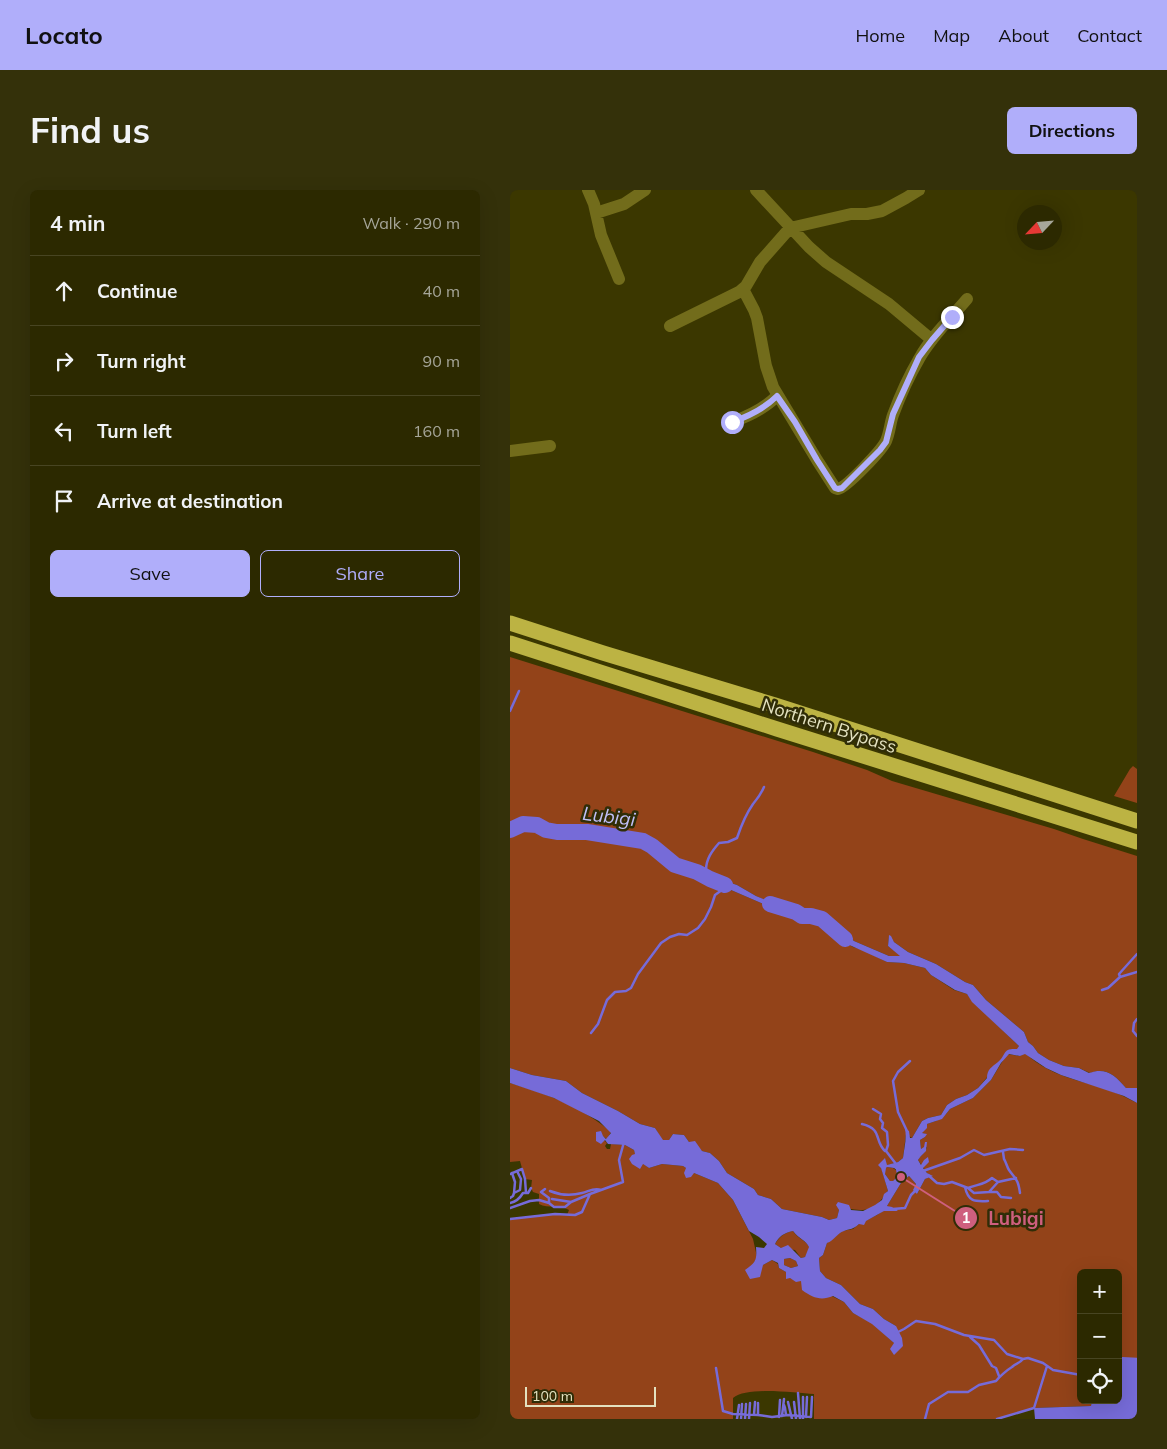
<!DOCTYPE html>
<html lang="en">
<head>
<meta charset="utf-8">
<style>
  :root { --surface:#2c2900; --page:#34310a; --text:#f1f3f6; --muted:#a6a699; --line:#484522; --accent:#b0aefa }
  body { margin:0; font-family:Mulish,sans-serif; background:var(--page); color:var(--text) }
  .controls { position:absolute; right:15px; bottom:15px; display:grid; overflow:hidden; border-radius:8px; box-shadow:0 5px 20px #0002 }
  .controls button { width:45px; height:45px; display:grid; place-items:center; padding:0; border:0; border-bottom:1px solid var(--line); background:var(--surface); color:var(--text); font:25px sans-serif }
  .compass { position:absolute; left:507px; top:15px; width:45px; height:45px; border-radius:50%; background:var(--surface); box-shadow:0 5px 20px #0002; rotate:244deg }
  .scale { position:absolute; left:15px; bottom:12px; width:131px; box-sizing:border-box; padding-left:5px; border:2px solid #e4e2c0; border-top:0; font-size:14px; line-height:18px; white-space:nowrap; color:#e4e2c0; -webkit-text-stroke:4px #302d07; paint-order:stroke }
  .stop { position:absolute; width:15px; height:15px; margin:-11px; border:4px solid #b0aefa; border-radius:50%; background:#fff }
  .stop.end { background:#b0aefa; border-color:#fff; box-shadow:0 1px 5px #0008 }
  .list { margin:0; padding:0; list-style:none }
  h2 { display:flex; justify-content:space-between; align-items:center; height:65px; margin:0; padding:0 20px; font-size:21px }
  h2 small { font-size:16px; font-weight:400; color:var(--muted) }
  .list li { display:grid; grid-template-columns:32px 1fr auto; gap:15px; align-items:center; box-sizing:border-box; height:70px; padding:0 20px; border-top:1px solid var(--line) }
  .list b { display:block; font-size:19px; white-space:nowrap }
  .list em { font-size:16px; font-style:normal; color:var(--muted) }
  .actions { display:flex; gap:10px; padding:15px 20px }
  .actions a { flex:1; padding:11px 0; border:1px solid var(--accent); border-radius:8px; text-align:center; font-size:18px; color:var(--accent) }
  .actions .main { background:var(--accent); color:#111 }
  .icon { flex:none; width:28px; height:28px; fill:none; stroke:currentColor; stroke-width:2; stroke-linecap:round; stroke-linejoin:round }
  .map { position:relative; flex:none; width:627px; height:1229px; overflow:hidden; border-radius:8px }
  header { display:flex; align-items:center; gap:30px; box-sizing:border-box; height:70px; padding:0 25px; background:var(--accent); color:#111 }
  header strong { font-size:24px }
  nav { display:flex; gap:28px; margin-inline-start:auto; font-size:18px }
  .intro { display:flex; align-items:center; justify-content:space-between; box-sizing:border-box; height:120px; padding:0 30px }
  h1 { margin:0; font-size:35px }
  .button { padding:12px 22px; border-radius:8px; background:var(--accent); color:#111; font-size:18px; font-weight:700 }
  main { display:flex; gap:30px; padding:0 30px }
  aside { flex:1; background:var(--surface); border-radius:8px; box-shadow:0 5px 20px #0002 }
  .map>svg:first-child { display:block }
  .green { fill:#934319; fill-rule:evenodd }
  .water { fill:#766bd8; fill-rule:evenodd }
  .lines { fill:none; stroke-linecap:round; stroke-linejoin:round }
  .stream { stroke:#766bd8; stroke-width:2.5 }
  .river { stroke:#766bd8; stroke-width:16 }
  .minor { stroke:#726c1b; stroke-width:12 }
  .highway { stroke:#bcb343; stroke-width:15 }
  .route { stroke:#b0aefa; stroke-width:6 }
  .labels { text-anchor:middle; stroke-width:5; stroke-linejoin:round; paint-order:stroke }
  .street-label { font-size:18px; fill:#e4e2c0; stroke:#302d07 }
  .water-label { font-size:19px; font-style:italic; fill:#c1c0f7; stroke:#302d07 }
  .leader { fill:none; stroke:#ce5f7e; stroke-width:2 }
  .callout-dot { fill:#ce5f7e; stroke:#302d07; stroke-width:2 }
  .mark-label { font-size:15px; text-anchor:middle; font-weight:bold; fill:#fff }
  .callout-label { font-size:19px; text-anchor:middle; font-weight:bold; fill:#ce5f7e; stroke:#302d07; stroke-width:5; stroke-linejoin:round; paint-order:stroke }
</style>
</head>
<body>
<header>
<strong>Locato</strong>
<nav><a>Home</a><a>Map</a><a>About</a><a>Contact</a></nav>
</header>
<div class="intro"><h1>Find us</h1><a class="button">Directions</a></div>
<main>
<aside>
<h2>4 min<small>Walk · 290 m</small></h2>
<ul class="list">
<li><svg class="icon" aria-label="ahead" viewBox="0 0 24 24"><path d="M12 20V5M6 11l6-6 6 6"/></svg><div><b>Continue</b></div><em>40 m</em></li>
<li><svg class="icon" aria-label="right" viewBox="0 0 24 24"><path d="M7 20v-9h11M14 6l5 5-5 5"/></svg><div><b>Turn right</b></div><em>90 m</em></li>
<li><svg class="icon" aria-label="left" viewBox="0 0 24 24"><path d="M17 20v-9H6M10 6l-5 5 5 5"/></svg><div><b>Turn left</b></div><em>160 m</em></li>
<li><svg class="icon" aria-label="arrive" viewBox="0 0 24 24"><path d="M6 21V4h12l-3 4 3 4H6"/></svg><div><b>Arrive at destination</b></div></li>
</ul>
<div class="actions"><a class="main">Save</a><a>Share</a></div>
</aside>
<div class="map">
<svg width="627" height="1229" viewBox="0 0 627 1229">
  <rect width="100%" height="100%" fill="#3b3700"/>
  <!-- green -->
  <path class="green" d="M 0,467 L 303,562 L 357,580 L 382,591 L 544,639 L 573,649 L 627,666 L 627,898 L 616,898 C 605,885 596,877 580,883 L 569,878 L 554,876 L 539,870 L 528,863 L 523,856 L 518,852 L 514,842 L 476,810 L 463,795 L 455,792 L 426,774 L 398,762 L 384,752 L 379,746 L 378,756 L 391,766 L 379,766 L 344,751 L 328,737 L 322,743 L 343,757 L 353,760 L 377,772 L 394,773 L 415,778 L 421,785 L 444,800 L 457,804 L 463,812 L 509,856 L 508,859 L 501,859 L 468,898 L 457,905 L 446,909 L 437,915 L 431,925 L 418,928 L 412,931 L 402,948 L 396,944 L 393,968 L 388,972 L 371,977 L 378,1001 C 374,1004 374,1007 371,1010 C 359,1025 342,1020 327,1015 L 329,1020 L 327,1028 L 319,1030 L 312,1027 L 272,1019 L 261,1009 L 248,1005 L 244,999 L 217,983 L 209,971 L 200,963 L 192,961 L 179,952 L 174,945 L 163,944 L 159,950 L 152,950 L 145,938 L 130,934 L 108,921 L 72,903 L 56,891 L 22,885 L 0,878 L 0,644 L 18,635 L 13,634 L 0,638 ZM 198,680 L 200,686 L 203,688 L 215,691 L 227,695 L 246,706 L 279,720 L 265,719 L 221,700 L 198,695 Z
    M 623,576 L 627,579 L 627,613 L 604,606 L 620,579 Z
    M 515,863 C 545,891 579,890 613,906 C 618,908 622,911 627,913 L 627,1169 L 608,1168 L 608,1083 L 571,1083 L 571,1210 L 582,1210 L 581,1216 L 524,1218 L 487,1229 L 304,1229 L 304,1204 C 286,1203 237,1196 223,1208 L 223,1229 L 0,1229 L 0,1029 L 45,1024 L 57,1025 L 59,1020 C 50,1014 38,1019 29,1014 L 29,1004 L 23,1002 L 21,998 L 22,990 L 15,989 L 10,971 L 0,972 L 0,893 C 35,903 74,918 101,942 L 97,949 L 86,942 L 97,953 L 95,956 L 97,959 L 100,959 L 101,954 L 115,955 L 124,960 L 130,978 L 132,973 L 139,978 L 152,974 L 173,976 L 184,983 L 208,993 L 223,1010 L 243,1049 L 247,1067 L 244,1073 L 253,1075 L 262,1070 L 268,1074 L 269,1078 L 276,1082 L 280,1088 L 291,1091 L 334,1112 L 343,1123 L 362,1133 L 384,1153 L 384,1165 L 386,1136 L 374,1129 L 363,1119 L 350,1114 L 331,1095 L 316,1088 L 310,1081 L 309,1068 L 313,1065 L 317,1053 L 332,1041 L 343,1039 L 349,1034 L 367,1025 L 379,1017 L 377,1016 L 391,993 L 399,986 L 406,994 L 407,1004 L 415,989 L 422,986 L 417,983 L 408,970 C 411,965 416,962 417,957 L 411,959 L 410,950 L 415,947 L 416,944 L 411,943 L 417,934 L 426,931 L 436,924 L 440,919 L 463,908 L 481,890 L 497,864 L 510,866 Z
    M 377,977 L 383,978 L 391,984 L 383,991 L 380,991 L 375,984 L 375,978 Z
    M 283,1041 C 288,1049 296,1050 300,1058 L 295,1067 L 291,1068 L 285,1060 L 271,1058 L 265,1054 C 270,1046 274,1043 283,1041 Z
    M 280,1068 L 286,1071 L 288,1076 L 281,1078 L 274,1075 L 274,1069 Z"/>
  <!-- water -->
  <path class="water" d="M 92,641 L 125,649 L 108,649 L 92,645 Z
    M 196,678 L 198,680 L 200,686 L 203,688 L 215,691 L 227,695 L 246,706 L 280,720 L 265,719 L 221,700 L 197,695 L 193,679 Z
    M 319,736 L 328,737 L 344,751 L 379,766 L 390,766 L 378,756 L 379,745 L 381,746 L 384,752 L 398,762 L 426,774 L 455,792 L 463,795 L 476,810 L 514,842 L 518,852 L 523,856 L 528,863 L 539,870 L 554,876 L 569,878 L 579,883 C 596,877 605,885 616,898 L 627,898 L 627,913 L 614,906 L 551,885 L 536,878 L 515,864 L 510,866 L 499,864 L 491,873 L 481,890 L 463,908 L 440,919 L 432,929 L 417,934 L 417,938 L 412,943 L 417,944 L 415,947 L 410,950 L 411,959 L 414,957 L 415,952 L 417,952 L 416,961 L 411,966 L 408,970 L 411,975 L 414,970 L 418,967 L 419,972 L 413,978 L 417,983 L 423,986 L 415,989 L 407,1004 L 403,1000 L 406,994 L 399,986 L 391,993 L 377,1016 L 382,1017 L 388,1021 L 374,1021 L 356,1031 L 354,1035 L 349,1034 C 342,1040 342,1038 334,1041 C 327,1043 324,1051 317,1053 L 313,1065 L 309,1068 L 310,1081 L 316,1088 L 331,1095 L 350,1114 L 363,1119 L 374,1129 L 386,1136 L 392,1148 L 393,1156 L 384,1165 L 380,1159 L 384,1153 L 362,1134 L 343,1123 L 334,1112 L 323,1106 C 311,1111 303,1108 292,1100 L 291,1091 L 286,1092 L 280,1088 L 276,1089 L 276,1082 L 269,1078 L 268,1073 L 262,1070 L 253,1075 L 250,1087 L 240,1089 L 235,1080 C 246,1072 247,1070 246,1057 L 254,1058 L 257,1054 L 249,1047 L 239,1041 L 223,1010 L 208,993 L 184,983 L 181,987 L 176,988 L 174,983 L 176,978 L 173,976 L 152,974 L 139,978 L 133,974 L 130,979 L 122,974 L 119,969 L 122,965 L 125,964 L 124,960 L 115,955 L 98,954 L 95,950 L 91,954 L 86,951 L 86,942 L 91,941 L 93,946 L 96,949 L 101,943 L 89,931 L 44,908 L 0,893 L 0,878 L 22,885 L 56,891 L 72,903 L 108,921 L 130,934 L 145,938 L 153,950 L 159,950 L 163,944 L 174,945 L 179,952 L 185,951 L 192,961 L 200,963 L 209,971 L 217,983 L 244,999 L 248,1005 L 261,1009 L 272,1019 L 312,1027 L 319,1030 L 327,1028 L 329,1020 L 326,1015 L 328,1012 L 339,1015 L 341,1020 L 353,1021 L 365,1015 L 372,1010 L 374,1004 L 378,1001 L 371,978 L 368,975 L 375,968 L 377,975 L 388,972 L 393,968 C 394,959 397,948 395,939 L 399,941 L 400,948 L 402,948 L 412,931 L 418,928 L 431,925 L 437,915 L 446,909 L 457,905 L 468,898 L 477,888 C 477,879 482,877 488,872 C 497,864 492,858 507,859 L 509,856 L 462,812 L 457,804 L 445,800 L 421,785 L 415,778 L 394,773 L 377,772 L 366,767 L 335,753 L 321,743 L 317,738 ZM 377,977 L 384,978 L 391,983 L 383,991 L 380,991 L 375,984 L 376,978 ZM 283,1041 C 289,1049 296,1050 299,1057 L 295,1067 L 291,1068 L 278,1055 L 271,1058 L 265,1054 C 269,1046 274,1043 283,1041 ZM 280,1068 L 286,1071 L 288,1076 L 281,1078 L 274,1075 L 274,1069 Z
    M 608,1168 L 627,1169 L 627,1229 L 525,1229 L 524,1218 L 581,1216 L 582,1210 L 608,1210 Z"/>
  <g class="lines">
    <!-- stream -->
    <path class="stream" d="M 0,521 L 9,501
      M 196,680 C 196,669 202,661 209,653 L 218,652 L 227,648 C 231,636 236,624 243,614 C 248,608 251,604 254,597
      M 610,787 L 609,784 L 627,764
      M 592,800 L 598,798 L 610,787 L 627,782
      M 627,829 L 624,833 L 623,841 L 627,846
      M 81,843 L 88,834 L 97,810 L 105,802 L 116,801 L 121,798 L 128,784 L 151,753 L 160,747 L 169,744 L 177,745 L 188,738 L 195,729 L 201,717 L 205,705 L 216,697
      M 363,919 L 371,924 L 370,929 L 373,933 L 372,938 L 377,942 L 378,955 L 376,961 L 386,974 L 389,988
      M 352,934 C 373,939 364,951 375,961
      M 397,941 L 388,922 L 383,891 L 388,882 L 400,871
      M 493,962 L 494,969 C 496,972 497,977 499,980 C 506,990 508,989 510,1003
      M 413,981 L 450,968 L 464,960 L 474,965 L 500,959 L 513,960
      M 2,983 L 5,992 L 4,1003
      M 0,984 L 12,979 L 15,989 L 16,1003 L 13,1003 C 10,1008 6,1012 0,1013
      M 418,985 L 427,993 L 434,994 L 442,992 L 458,998 C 468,994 474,995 482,988 L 488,992 L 506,988
      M 455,997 C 458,1011 464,1012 478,1011
      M 458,998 L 464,1003 L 479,1002 L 488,992
      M 35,999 L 31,1002 L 39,1008 L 39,1013 L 44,1017 L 55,1017 L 61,1012 L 80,1004
      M 40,1001 C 50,1005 61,1006 72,1003 C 78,1002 84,997 91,1000
      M 479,1002 L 487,1002 L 491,1007 L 501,1008
      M 16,1003 L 18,1003 L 21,998
      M 0,1008 L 3,1006 L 4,1003 L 10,1000 L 11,989 L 7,981
      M 42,1009 L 61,1012
      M 0,1018 L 20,1011 L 29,1010 L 39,1013
      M 383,1019 L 395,1018 L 401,1005 L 407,999
      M 0,1029 L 45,1024 L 65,1025 L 72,1022 L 80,1004 L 113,992 L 109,970 L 114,952
      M 386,1143 L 394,1139 L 406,1131 L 425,1134 L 454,1145 L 484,1150 L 497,1164 L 513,1169
      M 460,1147 L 469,1155 L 482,1176 L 486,1178 L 489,1186
      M 608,1168 L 627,1169
      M 206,1178 L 213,1221 L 223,1224 L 248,1225 L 262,1227 L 278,1225 L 301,1227 L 302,1207
      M 288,1203 L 290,1229
      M 278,1212 L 282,1229
      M 284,1212 L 286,1229
      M 274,1215 L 275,1218 L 276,1225
      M 244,1225 L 245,1212
      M 248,1225 L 248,1213
      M 272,1226 L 274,1209
      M 269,1227 L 270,1210
      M 296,1227 L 297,1207
      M 227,1229 L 229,1215
      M 231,1229 L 232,1214
      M 235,1229 L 236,1214
      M 239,1229 L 240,1213
      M 293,1229 L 293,1207
      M 415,1229 L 419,1214 L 438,1202 L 458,1202 L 469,1195 L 486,1191 C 489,1187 497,1180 502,1177 C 506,1173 509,1174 513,1169 L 518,1168 L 533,1173 L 543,1180 L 571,1185
      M 487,1229 L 524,1218 L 537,1176"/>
    <!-- river -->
    <path class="river" d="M 0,640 L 13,634 L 27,635 L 36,640 L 47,642 L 77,642 L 133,651 L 142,656 L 165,675 L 187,682 L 200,689 L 215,695
      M 260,714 L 286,722 L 292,726 L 301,726 L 312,729 L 335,749"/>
    <!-- minor -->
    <path class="minor" d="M 78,0 L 84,14 L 91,45 L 109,89
      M 246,0 L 299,57 L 316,72 L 379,114 L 422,150
      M 86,23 L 114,14 L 135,0
      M 233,99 L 244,120 L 247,128 L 256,176 L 263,197 L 307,270 L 325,298 L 328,299 C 337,297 372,260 376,251 C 380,242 380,233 383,225 C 390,206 399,186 409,169 C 421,147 441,128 457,109
      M 160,136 L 229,102 L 236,96 L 250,72 L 280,38 L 341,24 L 357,24 L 372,21 L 396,8 L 409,0
      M 222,232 C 239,226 254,219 267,206
      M 0,261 L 40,256"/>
    <!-- highway -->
    <path class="highway" d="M 0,433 L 93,463 L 265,515 L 627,631
      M 0,453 L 267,539 L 627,652"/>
  </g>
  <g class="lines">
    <!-- route -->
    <path class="route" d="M 222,232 C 239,226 254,219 267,206 L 285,232 L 307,270 L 325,298 L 328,299 L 332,298 L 370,260 L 376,252 L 383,224 L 409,167 L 422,150 L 442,127"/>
  </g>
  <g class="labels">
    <!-- street labels -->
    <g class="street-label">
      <text transform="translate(319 536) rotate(18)" y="6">Northern Bypass</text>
    </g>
    <!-- water labels -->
    <g class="water-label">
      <text transform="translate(99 626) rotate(7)" y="7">Lubigi</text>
    </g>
  </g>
  <!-- callouts -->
  <path class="leader" d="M391 987L456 1028"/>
  <g class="callout-dot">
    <circle cx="391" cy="987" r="5"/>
    <circle cx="456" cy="1028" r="12"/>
  </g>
  <g class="mark-label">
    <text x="456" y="1033">1</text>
  </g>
  <g class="callout-label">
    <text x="506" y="1035">Lubigi</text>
  </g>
</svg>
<div class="controls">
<button>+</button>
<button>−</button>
<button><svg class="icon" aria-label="locate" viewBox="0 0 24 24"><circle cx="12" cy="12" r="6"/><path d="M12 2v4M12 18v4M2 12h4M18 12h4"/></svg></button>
</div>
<svg class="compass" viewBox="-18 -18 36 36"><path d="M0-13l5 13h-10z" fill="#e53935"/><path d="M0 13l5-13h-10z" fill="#a6a699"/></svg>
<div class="scale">100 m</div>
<div class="stop" style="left:222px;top:232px"></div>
<div class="stop end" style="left:442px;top:127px"></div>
</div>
</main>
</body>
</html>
